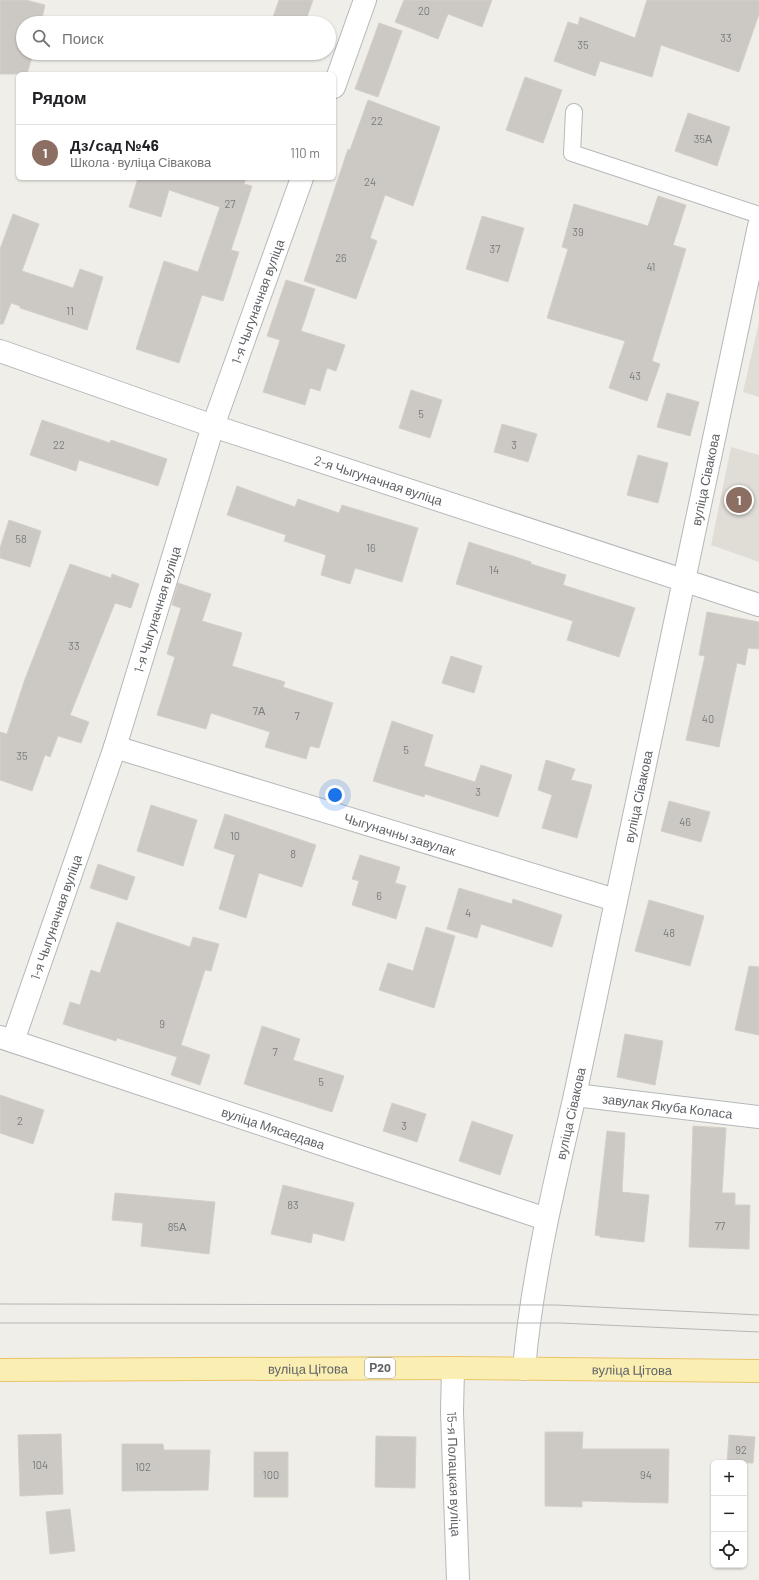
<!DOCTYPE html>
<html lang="ru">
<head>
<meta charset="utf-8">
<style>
  :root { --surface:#fff; --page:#f2f2f2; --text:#202124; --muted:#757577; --line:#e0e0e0; --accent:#2563eb }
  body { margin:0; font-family:Barlow,sans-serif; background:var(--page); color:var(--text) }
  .controls { position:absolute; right:12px; bottom:12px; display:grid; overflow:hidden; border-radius:6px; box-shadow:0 1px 3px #0004 }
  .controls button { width:36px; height:36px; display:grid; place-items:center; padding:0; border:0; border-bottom:1px solid var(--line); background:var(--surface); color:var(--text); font:20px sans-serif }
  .you { position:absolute; left:335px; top:795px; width:14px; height:14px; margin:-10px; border:3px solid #fff; border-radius:50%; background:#1a73e8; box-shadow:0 0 0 6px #1a73e833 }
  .badge { display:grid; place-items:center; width:26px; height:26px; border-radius:50%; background:var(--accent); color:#fff; font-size:13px; font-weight:700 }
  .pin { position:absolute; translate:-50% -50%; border:2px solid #fff; box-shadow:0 1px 4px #0006 }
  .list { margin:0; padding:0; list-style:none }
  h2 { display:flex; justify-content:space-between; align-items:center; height:52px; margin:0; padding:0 16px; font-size:17px }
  h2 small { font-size:13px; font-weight:400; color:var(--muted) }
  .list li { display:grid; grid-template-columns:26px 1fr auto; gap:12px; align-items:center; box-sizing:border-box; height:56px; padding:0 16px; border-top:1px solid var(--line) }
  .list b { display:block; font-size:15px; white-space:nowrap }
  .list p { margin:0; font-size:13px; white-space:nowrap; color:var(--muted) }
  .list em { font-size:13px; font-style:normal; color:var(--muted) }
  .icon { flex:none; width:22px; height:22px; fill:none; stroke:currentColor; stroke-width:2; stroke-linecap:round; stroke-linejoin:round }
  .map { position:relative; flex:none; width:759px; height:1580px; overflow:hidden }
  .search { position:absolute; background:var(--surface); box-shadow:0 1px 3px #0004; left:16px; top:16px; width:320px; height:44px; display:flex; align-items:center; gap:10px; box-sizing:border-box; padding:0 14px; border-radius:22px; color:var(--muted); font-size:15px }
  .panel { position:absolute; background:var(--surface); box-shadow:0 1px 3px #0004; left:16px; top:72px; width:320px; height:108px; border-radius:6px }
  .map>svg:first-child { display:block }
  .education { fill:#e0ddd6 }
  .building { fill:#ccc9c4; stroke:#d5d0c6 }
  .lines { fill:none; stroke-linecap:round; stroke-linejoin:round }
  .lane-casing { stroke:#b5b8bb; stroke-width:18 }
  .street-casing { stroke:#b5b8bb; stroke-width:24 }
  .primary-casing { stroke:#eac466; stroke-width:24 }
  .lane { stroke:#fff; stroke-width:16 }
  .street { stroke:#fff; stroke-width:22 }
  .primary { stroke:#fbeeb2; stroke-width:22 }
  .tram { stroke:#b5b6b7; stroke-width:1 }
  .labels { text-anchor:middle; stroke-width:3; stroke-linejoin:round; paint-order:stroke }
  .number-label { font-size:11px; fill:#7a7c7e }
  .shield { fill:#fff; stroke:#8f9295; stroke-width:1 }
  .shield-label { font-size:12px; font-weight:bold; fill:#5f6367 }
  .street-label { font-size:13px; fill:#5f6367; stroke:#fff }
</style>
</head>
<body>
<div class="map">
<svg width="759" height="1580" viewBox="0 0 759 1580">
  <rect width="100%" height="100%" fill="#f0eee8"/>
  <!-- education -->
  <path class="education" d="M 759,322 L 759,397 L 743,392 Z
    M 731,447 L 759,455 L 759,562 L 711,545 Z"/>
  <!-- building -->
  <path class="building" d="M 0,0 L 26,0 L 45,5 L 41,23 L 23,23 L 23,53 L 33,53 L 27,74 L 0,74 Z
    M 279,0 L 313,0 L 305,23 L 271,23 Z
    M 404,0 L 492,0 L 482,27 L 448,14 L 438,39 L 395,22 Z
    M 647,0 L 759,0 L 759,14 L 739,72 L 661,45 L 652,77 L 600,61 L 595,76 L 554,61 L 568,22 L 578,25 L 580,17 L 635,38 Z
    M 379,23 L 402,31 L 378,97 L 355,89 Z
    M 525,77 L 562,90 L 543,143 L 506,130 Z
    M 368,100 L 440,127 L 413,206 L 385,195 L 370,238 L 377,241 L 356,299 L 304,281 L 348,149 L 350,150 Z
    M 688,113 L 730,127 L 717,166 L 675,151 Z
    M 138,178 L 246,178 L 244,184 L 252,186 L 231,250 L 239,252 L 223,301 L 202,295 L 179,363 L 136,349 L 164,261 L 198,272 L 220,207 L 169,190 L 161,217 L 129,207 Z
    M 658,196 L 686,205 L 673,245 L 686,249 L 652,361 L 660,364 L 647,401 L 609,388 L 625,341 L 547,318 L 568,249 L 562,247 L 574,204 L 648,226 Z
    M 13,214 L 39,224 L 22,271 L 73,288 L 80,269 L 103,277 L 87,330 L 20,308 L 20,306 L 11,303 L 3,324 L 0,324 L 0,249 Z
    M 482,216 L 524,228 L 508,282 L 466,269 Z
    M 286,280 L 315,289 L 301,331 L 345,345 L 336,371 L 327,368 L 320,391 L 310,388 L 305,405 L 263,392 L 280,340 L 267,336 Z
    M 411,390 L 442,400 L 430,438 L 399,428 Z
    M 667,393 L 699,402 L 690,436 L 657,427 Z
    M 42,420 L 110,443 L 111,440 L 167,459 L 158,486 L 79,460 L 76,471 L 30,455 Z
    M 502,424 L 537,434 L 528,462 L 494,452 Z
    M 638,455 L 668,463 L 658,503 L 627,495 Z
    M 237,486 L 295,507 L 298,499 L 339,513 L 342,505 L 418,528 L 402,582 L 355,568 L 350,584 L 321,575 L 326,555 L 284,541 L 286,535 L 227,515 Z
    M 9,520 L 41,531 L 30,567 L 0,558 L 0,548 Z
    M 469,542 L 531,562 L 531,564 L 566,575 L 563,585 L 635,608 L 619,657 L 567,640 L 573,621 L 456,584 Z
    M 70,564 L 111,578 L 112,574 L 139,584 L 131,608 L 115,603 L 70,715 L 89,722 L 81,743 L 58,736 L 50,757 L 45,755 L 32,791 L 0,780 L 0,732 L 7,734 L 25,679 Z
    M 178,583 L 211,594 L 202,621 L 242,633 L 232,666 L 285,682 L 283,687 L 333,703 L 319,748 L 310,746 L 306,759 L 265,747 L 270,732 L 211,713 L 206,729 L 157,715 L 175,657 L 167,654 L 181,608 L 172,605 Z
    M 707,612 L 759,622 L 759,649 L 748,648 L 745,665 L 737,663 L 719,747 L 686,740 L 705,656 L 699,655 Z
    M 451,656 L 482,666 L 474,693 L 442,683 Z
    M 392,721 L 433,735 L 424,766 L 475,782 L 481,765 L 512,775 L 498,817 L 425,794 L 424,797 L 373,781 Z
    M 546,760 L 575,769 L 571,780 L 592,785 L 577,838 L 542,828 L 552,795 L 538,790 Z
    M 669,801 L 710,812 L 701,842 L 661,831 Z
    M 151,805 L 197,820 L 183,866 L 137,851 Z
    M 225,814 L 316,845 L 302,887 L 259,873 L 246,918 L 219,909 L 235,855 L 214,848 Z
    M 360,855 L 400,867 L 395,883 L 406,886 L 396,919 L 352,905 L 359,881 L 352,879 Z
    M 98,864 L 135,877 L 127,900 L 90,888 Z
    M 459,888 L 512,904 L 513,899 L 562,915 L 552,947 L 481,924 L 477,938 L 447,929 Z
    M 649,900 L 704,916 L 690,966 L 635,951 Z
    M 117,922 L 190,947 L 193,937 L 219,944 L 211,971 L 205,970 L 181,1045 L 210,1055 L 200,1085 L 171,1075 L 177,1057 L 117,1038 L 116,1041 L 63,1024 L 70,1002 L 80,1005 L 91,970 L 100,973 Z
    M 426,927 L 455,936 L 434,1008 L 379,990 L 388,963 L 413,971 Z
    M 749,966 L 759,967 L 759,1035 L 735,1030 Z
    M 262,1026 L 300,1039 L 293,1060 L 344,1076 L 332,1112 L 244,1084 Z
    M 625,1034 L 663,1041 L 655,1085 L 617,1077 Z
    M 0,1095 L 44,1110 L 33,1144 L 0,1133 Z
    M 392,1103 L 426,1114 L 417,1142 L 383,1131 Z
    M 472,1121 L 513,1135 L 500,1175 L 459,1161 Z
    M 693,1126 L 726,1128 L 722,1193 L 735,1193 L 735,1205 L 750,1205 L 749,1249 L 689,1247 Z
    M 607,1131 L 625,1133 L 622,1192 L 649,1195 L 644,1242 L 600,1237 L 600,1236 L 595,1235 Z
    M 283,1185 L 354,1203 L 344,1241 L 313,1233 L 311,1243 L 271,1234 Z
    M 115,1193 L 215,1202 L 209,1254 L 141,1246 L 143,1223 L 112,1220 Z
    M 545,1432 L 583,1432 L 582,1449 L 669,1449 L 668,1503 L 582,1501 L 582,1507 L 545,1506 Z
    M 61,1434 L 63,1494 L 20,1496 L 18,1435 Z
    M 729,1435 L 755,1437 L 753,1463 L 727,1463 Z
    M 376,1436 L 416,1437 L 415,1488 L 375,1487 Z
    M 122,1444 L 163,1444 L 164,1450 L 210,1450 L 208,1490 L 122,1491 Z
    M 254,1452 L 288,1452 L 288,1497 L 254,1497 Z
    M 70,1509 L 75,1551 L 50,1554 L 46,1512 Z"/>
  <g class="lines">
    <defs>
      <path id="lane" d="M 574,112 L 572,153 L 759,215"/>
      <g id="street">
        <path d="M 334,87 L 365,0"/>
        <path id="s1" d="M 0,351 L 213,426 L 759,605"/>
        <path id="s2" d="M 115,747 L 615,900"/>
        <path id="s3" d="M 0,1037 L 546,1219"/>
        <path id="s4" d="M 13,1041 L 115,747 L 213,426 L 302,178"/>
        <path id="s5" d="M 575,1095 L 759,1117"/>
        <path id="s6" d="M 453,1368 L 452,1412 L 458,1580"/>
        <path id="s7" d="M 524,1369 C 532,1276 554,1186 575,1095 L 759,226"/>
      </g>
      <g id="primary">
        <path id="s8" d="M 0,1370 L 453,1368 L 759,1371"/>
      </g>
    </defs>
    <!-- lane casing -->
    <use href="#lane" class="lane-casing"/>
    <!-- street casing -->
    <use href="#street" class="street-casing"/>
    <!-- primary casing -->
    <use href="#primary" class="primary-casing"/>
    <!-- lane -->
    <use href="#lane" class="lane"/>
    <!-- street -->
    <use href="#street" class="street"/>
    <!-- primary -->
    <use href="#primary" class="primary"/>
    <!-- tram -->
    <path class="tram" d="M 0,1304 L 556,1305 L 759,1315
      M 0,1323 L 560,1323 L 759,1332"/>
  </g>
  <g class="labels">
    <!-- number labels -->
    <g class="number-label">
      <text x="424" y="15">20</text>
      <text x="726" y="42">33</text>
      <text x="583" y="49">35</text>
      <text x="377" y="125">22</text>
      <text x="703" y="143">35А</text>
      <text x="370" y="186">24</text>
      <text x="230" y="208">27</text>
      <text x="578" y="236">39</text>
      <text x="495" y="253">37</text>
      <text x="341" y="262">26</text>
      <text x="651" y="271">41</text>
      <text x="70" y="315">11</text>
      <text x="635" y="380">43</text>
      <text x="421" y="418">5</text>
      <text x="59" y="449">22</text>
      <text x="514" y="449">3</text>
      <text x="21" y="543">58</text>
      <text x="371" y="552">16</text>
      <text x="494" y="574">14</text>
      <text x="74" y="650">33</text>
      <text x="259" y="715">7А</text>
      <text x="297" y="720">7</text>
      <text x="708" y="723">40</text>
      <text x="406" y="754">5</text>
      <text x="22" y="760">35</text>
      <text x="478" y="796">3</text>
      <text x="685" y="826">46</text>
      <text x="235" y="840">10</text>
      <text x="293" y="858">8</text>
      <text x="379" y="900">6</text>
      <text x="468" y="917">4</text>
      <text x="669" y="937">48</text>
      <text x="162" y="1028">9</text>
      <text x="275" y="1056">7</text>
      <text x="321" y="1086">5</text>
      <text x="20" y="1125">2</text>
      <text x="404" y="1130">3</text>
      <text x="293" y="1209">83</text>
      <text x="720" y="1230">77</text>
      <text x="177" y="1231">85А</text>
      <text x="741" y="1454">92</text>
      <text x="40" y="1469">104</text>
      <text x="143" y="1471">102</text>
      <text x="271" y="1479">100</text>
      <text x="646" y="1479">94</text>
    </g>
    <!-- shield labels -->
    <rect class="shield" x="365" y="1358" width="30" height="20" rx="3"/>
    <g class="shield-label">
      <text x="380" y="1372">Р20</text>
    </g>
    <!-- street labels -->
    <g class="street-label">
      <text dy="5" stroke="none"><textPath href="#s4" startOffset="779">1-я Чыгуначная вуліца</textPath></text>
      <text dy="5" stroke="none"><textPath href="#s1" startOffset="400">2-я Чыгуначная вуліца</textPath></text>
      <text dy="5" stroke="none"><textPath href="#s7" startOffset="908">вуліца Сівакова</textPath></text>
      <text dy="5" stroke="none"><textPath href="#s4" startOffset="455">1-я Чыгуначная вуліца</textPath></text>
      <text dy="5" stroke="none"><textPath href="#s7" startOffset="584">вуліца Сівакова</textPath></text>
      <text dy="5" stroke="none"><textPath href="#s2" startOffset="298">Чыгуначны завулак</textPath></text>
      <text dy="5" stroke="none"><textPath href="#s4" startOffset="131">1-я Чыгуначная вуліца</textPath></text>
      <text dy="5" stroke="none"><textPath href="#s5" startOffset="93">завулак Якуба Коласа</textPath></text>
      <text dy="5" stroke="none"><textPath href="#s7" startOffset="260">вуліца Сівакова</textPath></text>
      <text dy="5" stroke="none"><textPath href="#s3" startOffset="288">вуліца Мясаедава</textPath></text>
      <text dy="5" stroke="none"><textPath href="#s8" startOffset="308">вуліца Цітова</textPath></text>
      <text dy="5" stroke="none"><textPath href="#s8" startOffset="632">вуліца Цітова</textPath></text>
      <text dy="5" stroke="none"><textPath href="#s6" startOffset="106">15-я Полацкая вуліца</textPath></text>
    </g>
  </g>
</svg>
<div class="controls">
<button>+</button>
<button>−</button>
<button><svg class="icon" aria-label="locate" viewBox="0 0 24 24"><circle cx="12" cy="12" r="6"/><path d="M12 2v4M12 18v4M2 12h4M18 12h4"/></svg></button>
</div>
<div class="you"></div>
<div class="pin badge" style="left:739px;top:500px;background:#8d6e63">1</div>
<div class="search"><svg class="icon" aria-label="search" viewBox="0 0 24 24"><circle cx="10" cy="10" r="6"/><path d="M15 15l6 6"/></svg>Поиск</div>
<section class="panel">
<h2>Рядом<small></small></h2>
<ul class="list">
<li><span class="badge" style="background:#8d6e63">1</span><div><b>Дз/сад №46</b><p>Школа · вуліца Сівакова</p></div><em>110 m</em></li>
</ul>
</section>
</div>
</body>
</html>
